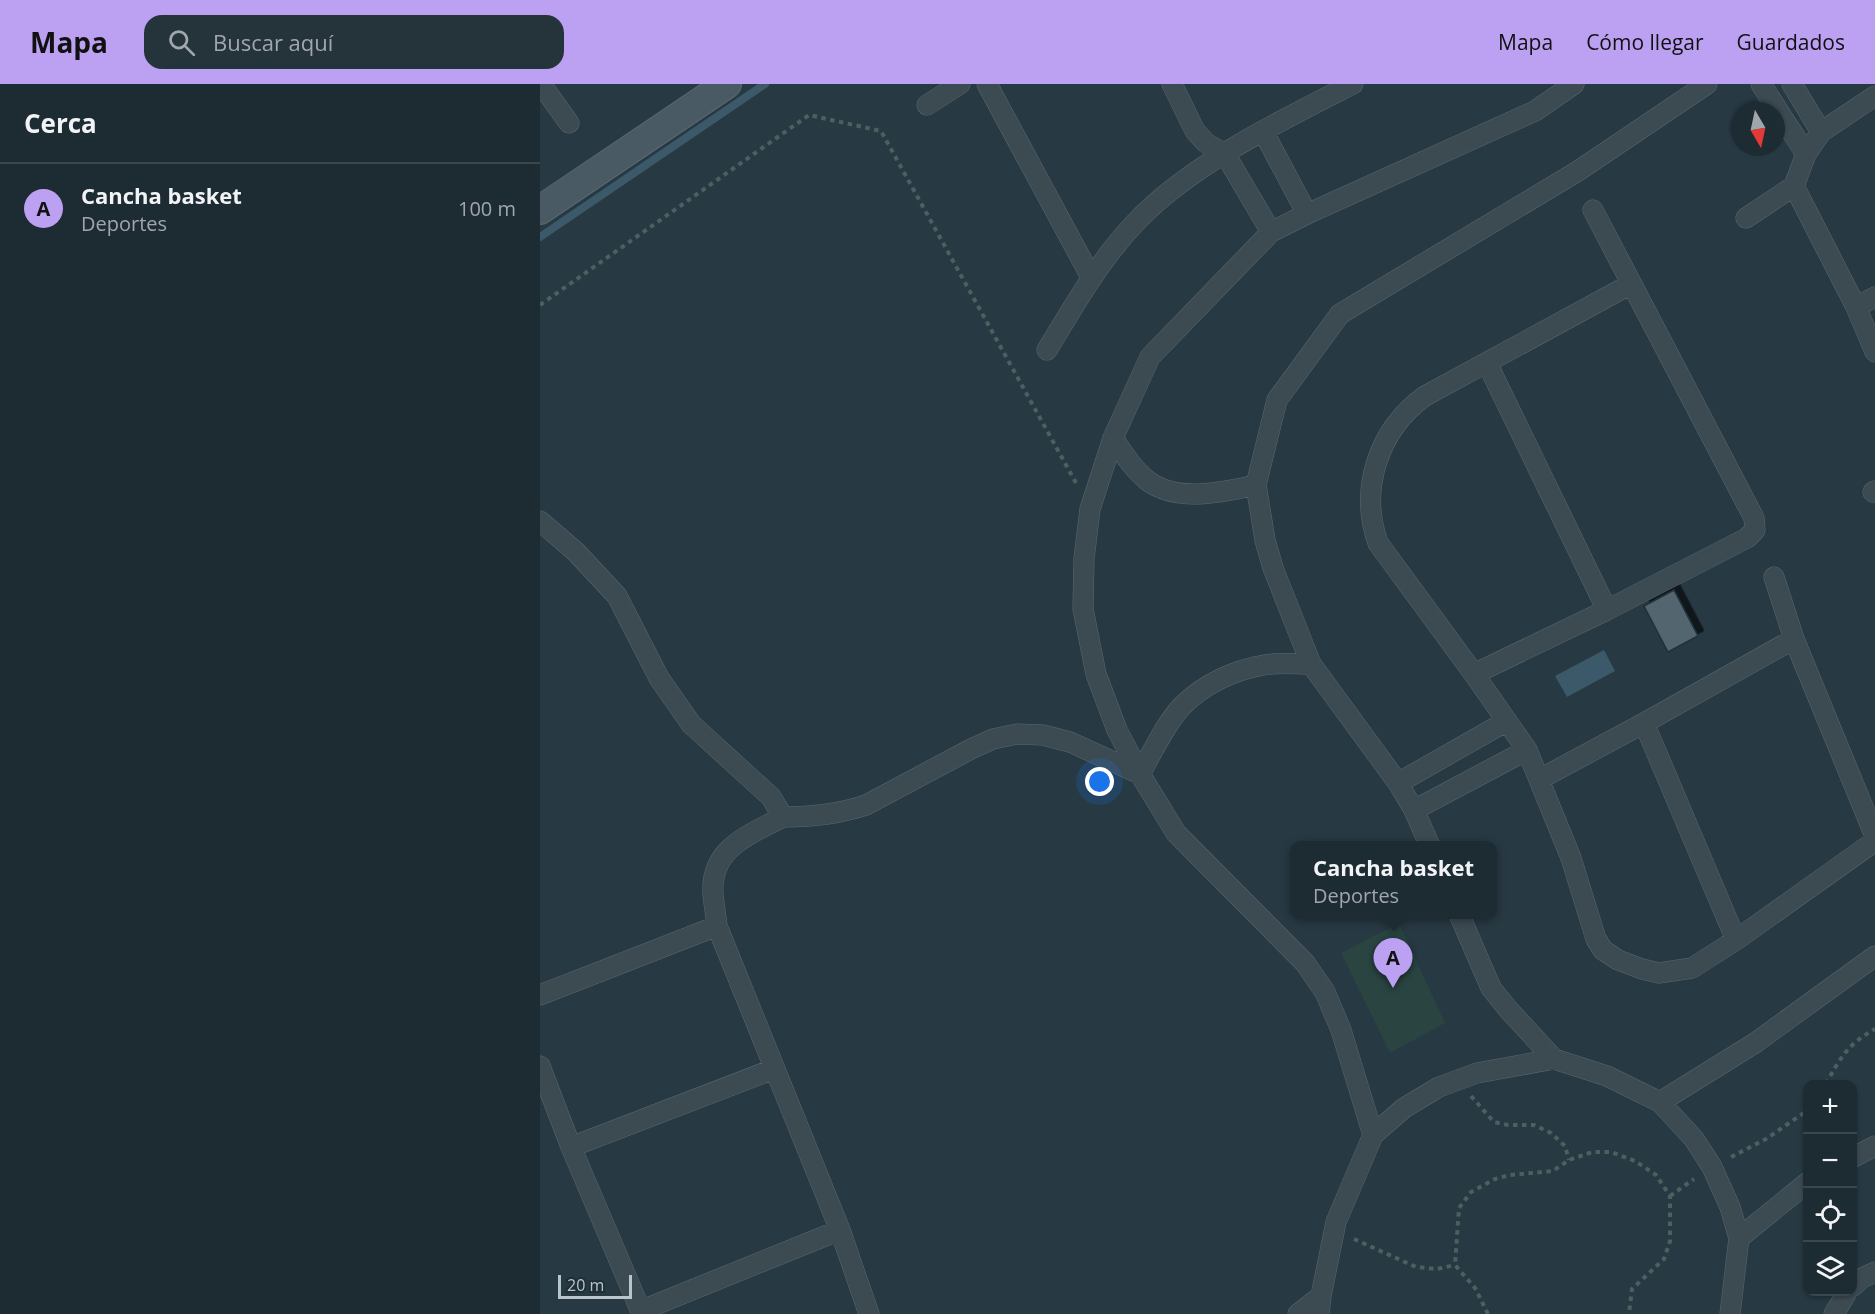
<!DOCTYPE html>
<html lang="es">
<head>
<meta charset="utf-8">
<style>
  :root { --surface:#1d2b32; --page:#25333a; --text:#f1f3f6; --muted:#a0a7ac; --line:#3b474d; --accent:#bca0f2 }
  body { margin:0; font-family:"Open Sans",sans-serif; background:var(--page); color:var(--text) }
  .controls { position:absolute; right:18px; bottom:18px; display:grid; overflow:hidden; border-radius:12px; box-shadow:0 2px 4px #0004 }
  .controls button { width:54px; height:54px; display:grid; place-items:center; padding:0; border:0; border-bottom:2px solid var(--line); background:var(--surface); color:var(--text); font:30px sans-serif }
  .compass { position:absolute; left:1191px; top:18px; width:54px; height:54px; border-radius:50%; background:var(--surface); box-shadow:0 2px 4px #0004; rotate:171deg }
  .scale { position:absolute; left:18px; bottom:15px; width:74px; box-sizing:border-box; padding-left:6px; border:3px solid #b9c5cc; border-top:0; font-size:16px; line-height:21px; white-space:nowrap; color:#b9c5cc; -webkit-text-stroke:4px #202f38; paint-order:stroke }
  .you { position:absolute; left:560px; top:698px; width:21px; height:21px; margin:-15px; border:4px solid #fff; border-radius:50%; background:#1a73e8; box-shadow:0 0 0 9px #1a73e833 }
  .badge { display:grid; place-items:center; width:39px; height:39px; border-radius:50%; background:var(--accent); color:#111; font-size:20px; font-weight:700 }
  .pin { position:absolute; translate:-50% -50px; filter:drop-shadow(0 2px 3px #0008) }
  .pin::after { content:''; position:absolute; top:32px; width:21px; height:18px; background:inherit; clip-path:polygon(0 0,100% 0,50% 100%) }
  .popup { position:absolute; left:750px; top:757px; width:207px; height:78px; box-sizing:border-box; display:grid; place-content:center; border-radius:12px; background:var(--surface); filter:drop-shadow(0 2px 4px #0005); font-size:20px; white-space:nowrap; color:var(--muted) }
  .popup b { font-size:22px; color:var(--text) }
  .popup::after { content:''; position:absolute; left:50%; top:100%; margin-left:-12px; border:12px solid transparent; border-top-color:var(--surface) }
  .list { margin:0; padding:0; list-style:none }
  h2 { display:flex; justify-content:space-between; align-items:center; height:78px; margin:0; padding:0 24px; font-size:26px }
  h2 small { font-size:20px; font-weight:400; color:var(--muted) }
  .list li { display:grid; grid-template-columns:39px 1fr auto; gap:18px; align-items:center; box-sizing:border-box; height:90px; padding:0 24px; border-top:2px solid var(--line) }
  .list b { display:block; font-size:22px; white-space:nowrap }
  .list p { margin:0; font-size:20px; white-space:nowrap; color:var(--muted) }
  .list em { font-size:20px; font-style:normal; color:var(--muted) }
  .icon { flex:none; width:33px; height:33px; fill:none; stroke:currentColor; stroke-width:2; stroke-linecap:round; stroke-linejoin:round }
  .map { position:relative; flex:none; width:1335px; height:1230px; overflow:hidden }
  header { display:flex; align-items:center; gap:36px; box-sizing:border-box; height:84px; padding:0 30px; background:var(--accent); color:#111 }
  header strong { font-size:28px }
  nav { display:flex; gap:33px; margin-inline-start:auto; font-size:21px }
  .search { width:420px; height:54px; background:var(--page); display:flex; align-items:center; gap:15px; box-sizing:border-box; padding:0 21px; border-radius:18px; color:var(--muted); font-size:22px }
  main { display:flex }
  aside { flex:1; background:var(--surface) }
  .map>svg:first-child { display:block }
  .green { fill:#294441 }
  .water { fill:#3c5969 }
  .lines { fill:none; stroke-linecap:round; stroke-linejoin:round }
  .stream { stroke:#3c5969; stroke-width:8 }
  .building { fill:#536670; stroke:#22313a; stroke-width:1.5; filter:url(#shadow) }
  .street-casing { stroke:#5a6870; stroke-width:21 }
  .secondary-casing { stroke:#5a6870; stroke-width:30 }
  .path { stroke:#4a615f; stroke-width:4; stroke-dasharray:4.5 4.5; stroke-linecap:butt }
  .street { stroke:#3c4a52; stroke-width:20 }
  .secondary { stroke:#4a5a65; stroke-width:28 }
</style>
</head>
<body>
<header>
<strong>Mapa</strong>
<div class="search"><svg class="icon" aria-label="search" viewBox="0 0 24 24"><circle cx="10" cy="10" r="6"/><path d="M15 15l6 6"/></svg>Buscar aquí</div>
<nav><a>Mapa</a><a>Cómo llegar</a><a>Guardados</a></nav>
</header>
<main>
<aside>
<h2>Cerca<small></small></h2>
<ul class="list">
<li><span class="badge">A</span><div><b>Cancha basket</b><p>Deportes</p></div><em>100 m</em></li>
</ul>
</aside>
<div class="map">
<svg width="1335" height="1230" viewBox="0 0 1335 1230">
  <defs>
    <filter id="shadow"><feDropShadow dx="5.5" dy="-5.5" stdDeviation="0" flood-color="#0009"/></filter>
  </defs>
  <rect width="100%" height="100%" fill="#273943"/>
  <!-- green -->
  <path class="green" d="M 859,839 L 905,939 L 850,969 L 801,869 Z"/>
  <!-- water -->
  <path class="water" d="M 1064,566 L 1075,587 L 1027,613 L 1015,592 Z"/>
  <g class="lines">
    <!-- stream -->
    <path class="stream" d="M 0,153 L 225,0"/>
  </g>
  <!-- building -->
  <path class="building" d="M 1134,506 L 1158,552 L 1128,568 L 1104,522 Z"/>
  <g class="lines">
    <defs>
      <path id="street" d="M 1,0 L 29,39
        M 447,0 L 551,193
        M 632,0 L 655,47 L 666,59 L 685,70 L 731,148
        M 1221,0 L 1266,70
        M 1252,0 L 1281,48
        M 1335,12 L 1281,48 L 1266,70 L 1254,102 L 1316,223 L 1335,268
        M 387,21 L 420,0
        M 723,47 L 767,130
        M 1206,134 L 1254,102
        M 1091,200 L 885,312 C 838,346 819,405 838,459 L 934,590 L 987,666 L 1031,774 L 1056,855 L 1063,866 L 1078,876 L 1102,885 L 1119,889 L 1152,884 L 1196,856 L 1335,757
        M 1316,223 L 1335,213
        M 507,266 C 534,222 559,177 595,139 C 649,81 742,36 813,0
        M 947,279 L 1067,526
        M 573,354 C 583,369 593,385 608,397 C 638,419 683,408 716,401
        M 1333,408 L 1335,407
        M 0,437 L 36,468 L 77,512 L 119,594 L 151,640 L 231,713 L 243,733 C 272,733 299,730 326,721 L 431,665 L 453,655 L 477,650 L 503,651 L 530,658 L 600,690 C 612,669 626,639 642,622 C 664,600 694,586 724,581 C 739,578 756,580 771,580
        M 1234,493 L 1254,555 L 1335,752
        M 934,590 L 1067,526 L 1207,454 L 1215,446 L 1214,434 L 1053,126
        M 1104,639 L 1196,856
        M 1000,695 L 1104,639 L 1254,555
        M 858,699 L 967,637
        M 874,726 L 987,666
        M 243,733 C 209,751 170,764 173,810 C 174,821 176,832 177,842 L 300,1146 L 329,1230
        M 890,762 L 874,726 L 858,699 L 771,580 L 733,484 L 725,456 L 716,401 L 737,316 L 800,230 L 1038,87 L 1167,0
        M 919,830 L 951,904 L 967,924 L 1014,975
        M 0,911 L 177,842
        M 0,982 L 31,1063 L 102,1230
        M 1120,1018 L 1215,959 L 1335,872
        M 833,1051 L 801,946 L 785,908 L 765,879 L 636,749 L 600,690 L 577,646 L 556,590 L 543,525 L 544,475 L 550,425 L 573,354 L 610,273 L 731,148 L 767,130 L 995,27 L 1034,0
        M 31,1063 L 234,985
        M 1312,1074 L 1335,1062
        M 1199,1154 L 1268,1098
        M 1312,1203 L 1322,1194 L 1335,1188
        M 100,1227 L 300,1146
        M 758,1230 L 781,1212
        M 779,1230 L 781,1212 L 796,1138 L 833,1051 L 864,1024 L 899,1003 L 937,989 L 1014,975 L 1067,992 L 1120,1018 L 1154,1055 L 1172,1083 L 1190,1123 L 1199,1154 L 1190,1230
        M 1294,1230 L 1307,1208"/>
      <path id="secondary" d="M 0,126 L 187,0"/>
    </defs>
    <!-- street casing -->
    <use href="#street" class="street-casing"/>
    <!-- secondary casing -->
    <use href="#secondary" class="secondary-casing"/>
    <!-- path -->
    <path class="path" d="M 0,221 L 269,31 L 341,47 L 536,399
      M 1286,1000 C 1300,974 1308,960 1335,945
      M 931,1012 L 954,1038 L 968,1041 L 994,1041 L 1011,1049 L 1025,1062 L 1029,1076
      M 1191,1073 L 1226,1055 L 1268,1026
      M 1130,1112 L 1154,1095
      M 814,1155 L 876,1183 L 897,1185 L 915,1181
      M 948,1230 L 935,1204 L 915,1181 L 919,1124 L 931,1108 L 955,1095 L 970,1091 L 1013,1087 L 1029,1076 L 1052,1068 L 1071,1068 L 1095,1077 L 1116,1091 L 1130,1112 L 1130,1157 L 1124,1175 L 1092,1205 L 1089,1230"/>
    <!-- street -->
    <use href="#street" class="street"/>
    <!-- secondary -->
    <use href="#secondary" class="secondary"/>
  </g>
</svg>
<div class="controls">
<button>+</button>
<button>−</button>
<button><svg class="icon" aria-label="locate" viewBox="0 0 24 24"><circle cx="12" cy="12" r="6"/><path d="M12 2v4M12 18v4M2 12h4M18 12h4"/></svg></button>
<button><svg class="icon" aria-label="layers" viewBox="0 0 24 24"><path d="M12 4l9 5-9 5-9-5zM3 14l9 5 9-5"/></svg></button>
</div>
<svg class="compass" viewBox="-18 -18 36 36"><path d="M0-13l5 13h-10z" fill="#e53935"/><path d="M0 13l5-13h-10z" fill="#a0a7ac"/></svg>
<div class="scale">20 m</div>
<div class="you"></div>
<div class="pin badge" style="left:853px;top:904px">A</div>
<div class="popup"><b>Cancha basket</b>Deportes</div>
</div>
</main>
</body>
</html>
